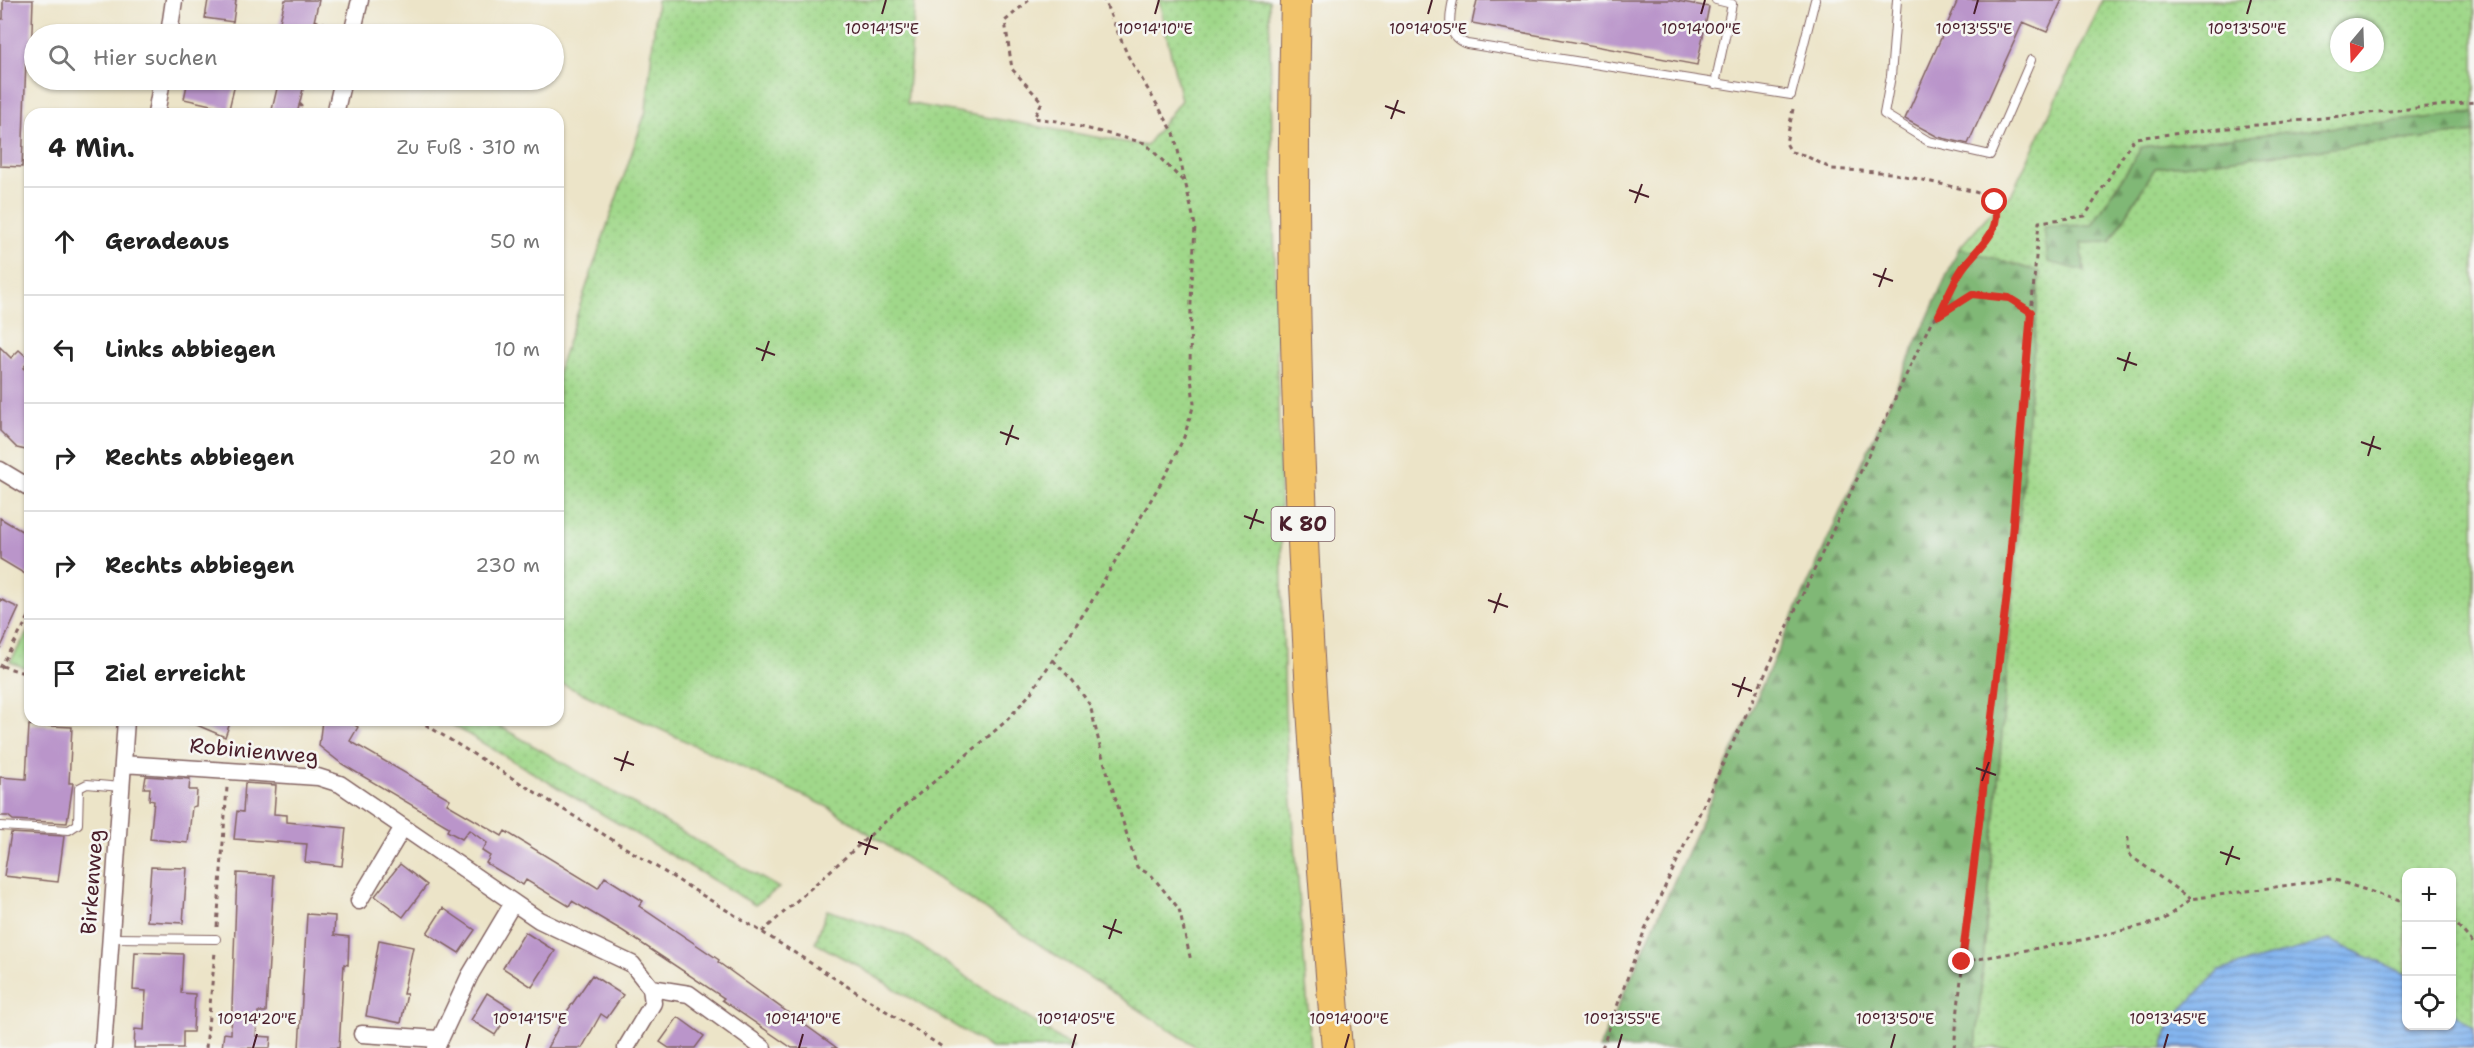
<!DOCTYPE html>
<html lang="de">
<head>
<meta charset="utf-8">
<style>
  :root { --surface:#fff; --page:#f2f2f2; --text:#222; --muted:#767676; --line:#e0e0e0 }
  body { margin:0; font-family:"Shantell Sans",sans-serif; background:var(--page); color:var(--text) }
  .controls { position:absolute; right:18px; bottom:18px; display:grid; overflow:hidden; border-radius:12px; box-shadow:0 2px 4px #0004 }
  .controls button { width:54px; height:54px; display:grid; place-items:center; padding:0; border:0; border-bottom:2px solid var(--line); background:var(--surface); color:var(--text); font:30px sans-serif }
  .compass { position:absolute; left:2330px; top:18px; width:54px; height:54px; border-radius:50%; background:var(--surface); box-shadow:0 2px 4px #0004; rotate:199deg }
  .stop { position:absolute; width:18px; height:18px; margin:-14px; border:4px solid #d93025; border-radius:50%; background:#fff }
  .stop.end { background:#d93025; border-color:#fff; box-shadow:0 2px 6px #0008 }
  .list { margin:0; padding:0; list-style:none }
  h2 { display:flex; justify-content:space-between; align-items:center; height:78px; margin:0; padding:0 24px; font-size:26px }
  h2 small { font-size:20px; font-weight:400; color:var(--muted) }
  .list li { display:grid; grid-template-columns:39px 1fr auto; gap:18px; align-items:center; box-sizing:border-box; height:108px; padding:0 24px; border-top:2px solid var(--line) }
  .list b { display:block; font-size:22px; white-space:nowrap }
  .list em { font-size:20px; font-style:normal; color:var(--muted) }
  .icon { flex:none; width:33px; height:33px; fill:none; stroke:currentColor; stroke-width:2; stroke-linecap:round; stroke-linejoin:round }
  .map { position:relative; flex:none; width:2474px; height:1048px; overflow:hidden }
  .search { position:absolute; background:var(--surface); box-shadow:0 2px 4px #0004; left:24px; top:24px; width:540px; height:66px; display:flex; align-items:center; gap:15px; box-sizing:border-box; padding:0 21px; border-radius:33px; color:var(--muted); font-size:22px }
  .panel { position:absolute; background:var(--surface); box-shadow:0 2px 4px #0004; left:24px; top:108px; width:540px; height:618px; border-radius:18px }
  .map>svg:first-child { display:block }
  .grass { fill:url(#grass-dots); stroke:#757c5a; stroke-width:1.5; fill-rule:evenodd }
  .forest { fill:url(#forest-firs); stroke:#656c50; stroke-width:1.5 }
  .water { fill:url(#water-rules); stroke:#676a8e; stroke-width:1.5 }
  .building { fill:#ba95ca }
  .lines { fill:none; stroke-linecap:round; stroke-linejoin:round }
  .lane-casing { stroke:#836462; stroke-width:10 }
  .street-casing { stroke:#836462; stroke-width:19 }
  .highway-casing { stroke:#836462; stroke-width:32 }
  .path { stroke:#836462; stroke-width:3; stroke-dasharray:4.5 4.5; stroke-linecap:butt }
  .lane { stroke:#fff; stroke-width:8 }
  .street { stroke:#fff; stroke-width:16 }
  .highway { stroke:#f2c36a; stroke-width:30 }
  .route { stroke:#d93025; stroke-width:8 }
  .ticks { fill:none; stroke:#4a1f2b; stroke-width:2 }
  .labels { text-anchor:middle; stroke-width:5; stroke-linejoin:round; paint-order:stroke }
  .shield { fill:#f6f6f2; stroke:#7e6067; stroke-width:1.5 }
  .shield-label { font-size:20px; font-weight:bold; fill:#4a1f2b }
  .street-label { font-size:21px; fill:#4a1f2b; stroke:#f6f6f2 }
  .ticks-label { font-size:15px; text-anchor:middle; fill:#4a1f2b; stroke:#f6f6f2; stroke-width:5; stroke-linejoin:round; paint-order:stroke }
</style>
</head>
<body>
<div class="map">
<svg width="2474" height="1048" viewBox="0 0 2474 1048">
  <defs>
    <pattern id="grass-dots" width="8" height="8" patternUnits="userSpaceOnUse" patternTransform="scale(1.5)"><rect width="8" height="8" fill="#a0d88a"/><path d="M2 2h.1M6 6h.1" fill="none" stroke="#8bb977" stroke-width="1.8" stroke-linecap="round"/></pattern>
    <pattern id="forest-firs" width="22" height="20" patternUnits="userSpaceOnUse" patternTransform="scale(1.5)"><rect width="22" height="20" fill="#80b876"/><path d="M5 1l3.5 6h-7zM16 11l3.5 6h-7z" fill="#6b9561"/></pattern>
    <pattern id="water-rules" width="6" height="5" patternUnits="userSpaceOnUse" patternTransform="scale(1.5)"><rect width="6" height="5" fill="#84b6f0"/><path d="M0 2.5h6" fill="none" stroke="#6e93c3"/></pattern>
  </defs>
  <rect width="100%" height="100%" fill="#f6f6f2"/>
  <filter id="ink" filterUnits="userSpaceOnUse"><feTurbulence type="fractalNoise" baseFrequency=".0167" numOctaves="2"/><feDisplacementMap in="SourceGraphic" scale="12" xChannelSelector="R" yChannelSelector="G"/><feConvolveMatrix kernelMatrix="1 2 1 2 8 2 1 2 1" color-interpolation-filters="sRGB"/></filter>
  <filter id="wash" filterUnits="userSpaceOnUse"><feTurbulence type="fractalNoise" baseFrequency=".008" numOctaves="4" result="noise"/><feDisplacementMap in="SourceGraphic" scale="24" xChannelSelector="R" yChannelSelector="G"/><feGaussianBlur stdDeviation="1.35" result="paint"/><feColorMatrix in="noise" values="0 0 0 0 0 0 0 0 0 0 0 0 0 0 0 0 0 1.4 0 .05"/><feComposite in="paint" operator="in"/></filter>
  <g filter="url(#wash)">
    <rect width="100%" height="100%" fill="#ece4c8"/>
    <!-- grass -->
    <path class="grass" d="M 657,0 L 915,0 L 907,103 L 1146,146 L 1181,100 L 1159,0 L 1269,0 L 1285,713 L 1311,1048 L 1198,1048 L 828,807 L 558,682 L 558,370 L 646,111 Z
      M 2103,0 L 2474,0 L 2474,113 L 2142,147 L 2092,225 L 2044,227 L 2084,271 L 2081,242 L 2110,242 L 2155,168 L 2474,132 L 2474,1029 L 2452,1011 L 2452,872 L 2406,872 L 2406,974 L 2329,940 L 2171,1019 L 2163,1048 L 1976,1048 L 2040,272 L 1959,248 L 1991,212 L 2011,195 ZM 2339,27 L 2375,27 L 2375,63 L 2339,63 Z
      M 30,628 L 30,670 L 10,662 Z
      M 444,720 L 489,720 L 779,888 L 755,905 Z
      M 827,910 L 904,935 L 1073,1048 L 991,1048 L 858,966 L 815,943 Z"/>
    <!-- forest -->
    <path class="forest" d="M 2474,113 L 2474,132 L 2155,168 L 2110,242 L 2081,243 L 2084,271 L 2048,262 L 2044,227 L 2092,225 L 2142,147 Z
      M 1959,248 L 2040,272 L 1976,1048 L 1599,1048 Z"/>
    <!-- water -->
    <path class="water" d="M 2329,940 L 2406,974 L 2406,1026 L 2452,1026 L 2452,1011 L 2474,1029 L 2474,1048 L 2163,1048 L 2171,1020 L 2219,971 Z"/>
    <g id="blocks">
      <!-- building -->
      <path class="building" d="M 3,0 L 33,0 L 31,60 L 26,60 L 22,167 L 0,166 L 0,19 L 3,19 Z
        M 208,0 L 236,0 L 233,22 L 205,18 Z
        M 285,0 L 319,0 L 311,34 L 277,34 Z
        M 1477,0 L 1672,0 L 1709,7 L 1697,65 L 1472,23 Z
        M 1958,0 L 2062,0 L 2047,32 L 2023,22 L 1968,144 L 1938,137 L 1905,119 Z
        M 188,80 L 236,80 L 229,109 L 184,99 Z
        M 279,80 L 304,85 L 297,114 L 271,114 Z
        M 0,347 L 11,358 L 19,350 L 30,360 L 23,368 L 30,374 L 30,451 L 17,448 L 0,431 Z
        M 0,518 L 30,536 L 30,577 L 0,559 Z
        M 0,599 L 19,608 L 0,649 Z
        M 185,720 L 231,720 L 225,737 Z
        M 322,720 L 347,720 L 358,727 L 350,741 L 450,799 L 447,804 L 502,836 L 505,831 L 598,888 L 605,877 L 643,901 L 639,906 L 719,960 L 718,962 L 837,1048 L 792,1048 L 722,1000 L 724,998 L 623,931 L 572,901 L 569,906 L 526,880 L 523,885 L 486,863 L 490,856 L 482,851 L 487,843 L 469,830 L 462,839 L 447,831 L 449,827 L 342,764 L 319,746 Z
        M 29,725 L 72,727 L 69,783 L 73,783 L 67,823 L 13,820 L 8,816 L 0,816 L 0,777 L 26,779 Z
        M 146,776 L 190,779 L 189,790 L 197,790 L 196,806 L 192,807 L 188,843 L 150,839 L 154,801 L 149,800 L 150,788 L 144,788 Z
        M 245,783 L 276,785 L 274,814 L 287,815 L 287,822 L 346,828 L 342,866 L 305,862 L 307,844 L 234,839 L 237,811 L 243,812 Z
        M 11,833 L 64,836 L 58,882 L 4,876 Z
        M 400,864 L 427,885 L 403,917 L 375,896 Z
        M 151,867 L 187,868 L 183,923 L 147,921 Z
        M 237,873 L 274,875 L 266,1012 L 258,1012 L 256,1036 L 271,1037 L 270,1048 L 222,1048 L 224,1033 L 231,1034 Z
        M 443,908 L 475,930 L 459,953 L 427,933 Z
        M 307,914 L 335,916 L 334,935 L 349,937 L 348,965 L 344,964 L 339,1048 L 299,1048 Z
        M 525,932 L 555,951 L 532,987 L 503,968 Z
        M 379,940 L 413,947 L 403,994 L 407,994 L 401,1023 L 366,1016 Z
        M 135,952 L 183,954 L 181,993 L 195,994 L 193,1032 L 183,1032 L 183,1048 L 134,1048 L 135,1029 L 144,1030 L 146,991 L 133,990 Z
        M 592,975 L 623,995 L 607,1018 L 601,1014 L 582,1048 L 547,1048 L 568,1010 Z
        M 487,993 L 512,1009 L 495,1035 L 471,1020 Z
        M 678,1017 L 704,1036 L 695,1048 L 669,1048 L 660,1042 Z"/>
    </g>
  </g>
  <g filter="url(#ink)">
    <use href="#blocks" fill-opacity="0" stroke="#836462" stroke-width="1.5"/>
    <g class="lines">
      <defs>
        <path id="lane" d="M 1453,0 C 1449,18 1446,37 1467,44 L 1791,95 L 1815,0
          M 1897,0 L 1891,76 L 1884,114 L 1928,141 L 1990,155 L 2031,60
          M 1715,84 L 1732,4 L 1716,0
          M 0,826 L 69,830 L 78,824 L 79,788 L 87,784 L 121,787
          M 111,938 L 216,939"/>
        <path id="street" d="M 169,34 L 174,0
          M 352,34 L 360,0
          M 156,114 L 162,80
          M 335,114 L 343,80
          M 0,470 L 30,488
          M 123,764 L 318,777 L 340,784 L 539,920 L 632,964 L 651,988 L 689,994 L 763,1048
          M 359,901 L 403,827
          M 362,1034 L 438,1039
          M 103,1048 L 126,720
          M 436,1048 L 470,975 L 513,903
          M 626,1048 L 653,1003 L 651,988"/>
        <path id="highway" d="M 1296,0 C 1287,349 1308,701 1337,1048"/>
      </defs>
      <!-- lane casing -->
      <use href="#lane" class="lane-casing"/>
      <!-- street casing -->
      <use href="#street" class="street-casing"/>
      <!-- highway casing -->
      <use href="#highway" class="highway-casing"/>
      <!-- path -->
      <path class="path" d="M 1029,0 L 1005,21 L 1012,69 L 1042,102 L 1034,118 L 1057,121 L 1145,143 L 1185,183
        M 314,21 L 336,26
        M 299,104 L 301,105 L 301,114
        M 1793,109 L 1786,143 L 1791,152 L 1804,155 L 1832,169 L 1891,173 L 1972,191 L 1987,196 L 1995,202 C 2002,235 1980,243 1964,266 C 1954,280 1948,298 1940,313
        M 1053,660 L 1073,681 L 1090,705 L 1102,755 L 1137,867 L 1152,876 L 1179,909 L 1191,961
        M 2,666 L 30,675
        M 0,668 L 30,615
        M 418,720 L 762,932 L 944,1048
        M 2128,837 L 2128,854 L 2190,899
        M 2452,919 L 2474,944
        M 217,927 L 227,787
        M 762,932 L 886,821 L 980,744 L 1007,720 L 1030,694 L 1090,604 L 1169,469 L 1184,437 L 1194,404 L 1190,368 L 1191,302 L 1195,225 L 1174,133 L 1128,56 L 1104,0
        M 1962,962 L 2087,939 L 2162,921 L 2190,899 L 2332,879 L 2406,903
        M 206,1048 L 215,952
        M 1602,1048 L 1645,929 L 1932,320 L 1973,294 L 2009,298 L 2031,312
        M 1954,1048 L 1968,910 L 2007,594 L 2039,222 L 2085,216 L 2134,138 L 2474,102"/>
      <!-- lane -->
      <use href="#lane" class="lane"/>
      <!-- street -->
      <use href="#street" class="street"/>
      <!-- highway -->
      <use href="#highway" class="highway"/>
    </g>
  </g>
  <g class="lines" filter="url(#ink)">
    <!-- route -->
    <path class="route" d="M 1962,962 L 2007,594 L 2031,312 L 2009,298 L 1972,294 L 1939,315 C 1947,299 1954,279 1965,265 C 1982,243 2001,233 1995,202"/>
  </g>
  <!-- ticks -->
  <path class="ticks" d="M 882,14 L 886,0M 1155,14 L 1159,0M 1428,14 L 1432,0M 1701,14 L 1705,0M 1974,14 L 1978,0M 2247,14 L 2251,0M 1385,106 L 1405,113M 1391,119 L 1398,100M 1629,190 L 1649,197M 1635,203 L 1642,184M 1873,274 L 1893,281M 1879,287 L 1886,268M 756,348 L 775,355M 2117,358 L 2137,365M 762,361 L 769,341M 2124,371 L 2130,352M 1000,432 L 1019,439M 2361,442 L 2381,449M 1006,445 L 1013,425M 2368,456 L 2374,436M 1244,516 L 1264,523M 1250,529 L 1257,509M 1488,600 L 1508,607M 1494,613 L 1501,593M 1732,684 L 1752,691M 1738,697 L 1745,677M 614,758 L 634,765M 1976,768 L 1996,775M 621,771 L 628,751M 1982,781 L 1989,762M 858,842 L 878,849M 2220,852 L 2240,859M 865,855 L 872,835M 2226,865 L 2233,846M 1103,926 L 1122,933M 1109,939 L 1116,919M 253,1048 L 257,1034M 526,1048 L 530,1034M 799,1048 L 803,1034M 1072,1048 L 1076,1034M 1345,1048 L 1349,1034M 1618,1048 L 1622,1034M 1891,1048 L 1895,1034M 2164,1048 L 2168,1034"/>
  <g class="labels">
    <!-- shield labels -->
    <rect class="shield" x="1271.5" y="507" width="63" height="34" rx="4.5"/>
    <g class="shield-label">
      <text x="1303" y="531">K 80</text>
    </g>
    <!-- street labels -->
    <g class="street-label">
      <text transform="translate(254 751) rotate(5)" y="7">Robinienweg</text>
      <text transform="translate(92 882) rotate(-86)" y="7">Birkenweg</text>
    </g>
  </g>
  <g class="ticks-label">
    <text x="882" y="34">10°14'15"E</text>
    <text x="1155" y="34">10°14'10"E</text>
    <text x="1701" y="34">10°14'00"E</text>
    <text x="1974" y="34">10°13'55"E</text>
    <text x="1428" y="34">10°14'05"E</text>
    <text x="2247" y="34">10°13'50"E</text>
    <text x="257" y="1024">10°14'20"E</text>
    <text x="530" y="1024">10°14'15"E</text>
    <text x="803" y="1024">10°14'10"E</text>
    <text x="1076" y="1024">10°14'05"E</text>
    <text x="1349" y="1024">10°14'00"E</text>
    <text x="1622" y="1024">10°13'55"E</text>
    <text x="1895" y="1024">10°13'50"E</text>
    <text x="2168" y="1024">10°13'45"E</text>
  </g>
</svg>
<div class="controls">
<button>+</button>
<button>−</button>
<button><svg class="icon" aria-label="locate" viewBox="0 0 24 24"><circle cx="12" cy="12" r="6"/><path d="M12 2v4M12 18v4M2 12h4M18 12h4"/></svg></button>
</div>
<svg class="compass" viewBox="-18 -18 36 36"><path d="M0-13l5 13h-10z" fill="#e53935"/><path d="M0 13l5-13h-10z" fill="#767676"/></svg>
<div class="stop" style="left:1995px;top:202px"></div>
<div class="stop end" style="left:1962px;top:962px"></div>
<div class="search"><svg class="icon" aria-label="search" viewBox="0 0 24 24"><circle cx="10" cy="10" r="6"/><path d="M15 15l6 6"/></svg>Hier suchen</div>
<section class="panel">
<h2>4 Min.<small>Zu Fuß · 310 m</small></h2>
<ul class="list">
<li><svg class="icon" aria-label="ahead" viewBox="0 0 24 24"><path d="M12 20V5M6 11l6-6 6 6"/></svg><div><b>Geradeaus</b></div><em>50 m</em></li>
<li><svg class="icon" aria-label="left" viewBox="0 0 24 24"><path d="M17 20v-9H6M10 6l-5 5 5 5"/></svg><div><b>Links abbiegen</b></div><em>10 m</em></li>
<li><svg class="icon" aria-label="right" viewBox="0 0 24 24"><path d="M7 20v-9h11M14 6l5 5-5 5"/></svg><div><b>Rechts abbiegen</b></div><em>20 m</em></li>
<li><svg class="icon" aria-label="right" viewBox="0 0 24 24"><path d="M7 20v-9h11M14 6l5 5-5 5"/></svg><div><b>Rechts abbiegen</b></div><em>230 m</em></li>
<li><svg class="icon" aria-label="arrive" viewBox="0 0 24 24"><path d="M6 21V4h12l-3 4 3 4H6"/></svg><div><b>Ziel erreicht</b></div></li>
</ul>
</section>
</div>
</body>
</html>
